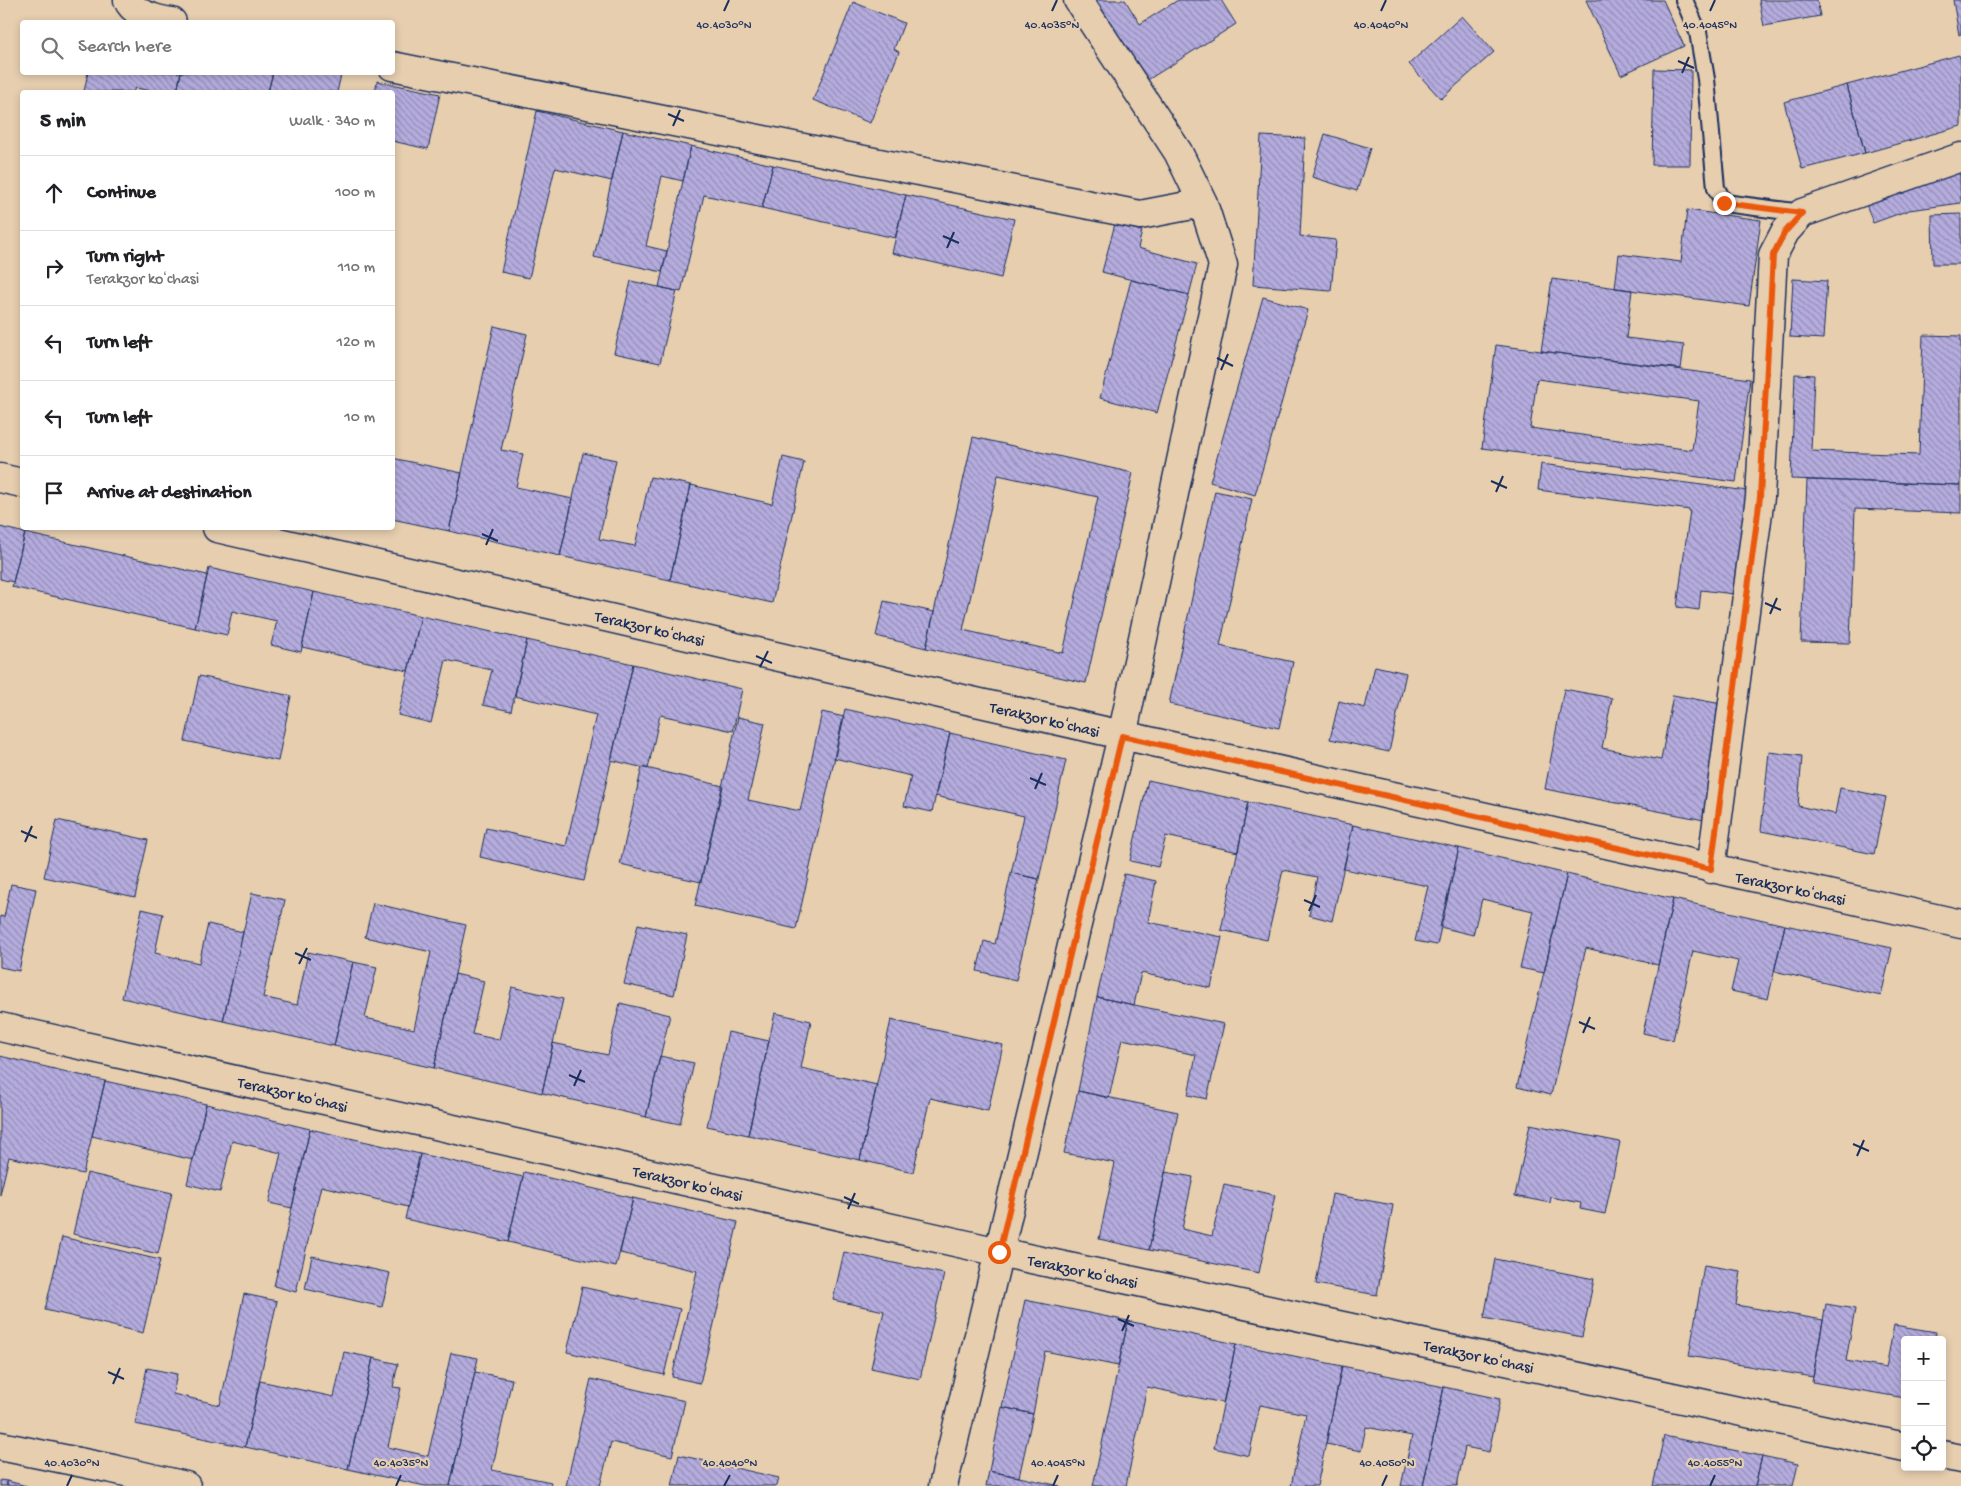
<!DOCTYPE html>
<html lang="en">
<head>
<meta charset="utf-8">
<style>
  :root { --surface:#fff; --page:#f6f6f6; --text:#202124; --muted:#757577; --line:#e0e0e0 }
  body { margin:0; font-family:"Gochi Hand",sans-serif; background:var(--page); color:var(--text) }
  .controls { position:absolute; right:15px; bottom:15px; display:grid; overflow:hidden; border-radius:5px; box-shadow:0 2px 8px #0003 }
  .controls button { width:45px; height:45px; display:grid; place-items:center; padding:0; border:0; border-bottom:1px solid var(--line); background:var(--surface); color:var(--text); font:25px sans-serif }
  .stop { position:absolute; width:15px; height:15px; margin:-11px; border:4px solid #ea580c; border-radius:50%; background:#fff }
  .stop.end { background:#ea580c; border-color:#fff; box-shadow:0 1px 5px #0008 }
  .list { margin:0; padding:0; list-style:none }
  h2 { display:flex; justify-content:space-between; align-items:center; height:65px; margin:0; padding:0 20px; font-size:21px }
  h2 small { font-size:16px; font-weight:400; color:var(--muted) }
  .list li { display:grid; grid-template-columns:32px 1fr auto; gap:15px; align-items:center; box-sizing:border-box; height:75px; padding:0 20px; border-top:1px solid var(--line) }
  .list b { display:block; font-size:19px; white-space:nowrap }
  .list p { margin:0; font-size:16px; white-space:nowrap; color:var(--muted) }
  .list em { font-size:16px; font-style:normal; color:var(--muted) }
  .icon { flex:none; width:28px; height:28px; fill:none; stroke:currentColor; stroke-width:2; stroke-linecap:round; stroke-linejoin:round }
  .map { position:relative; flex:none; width:1961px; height:1486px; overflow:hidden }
  .search { position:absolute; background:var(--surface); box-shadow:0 2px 8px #0003; left:20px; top:20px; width:375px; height:55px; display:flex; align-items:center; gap:12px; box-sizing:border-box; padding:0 18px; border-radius:5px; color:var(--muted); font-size:19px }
  .panel { position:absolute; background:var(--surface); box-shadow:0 2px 8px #0003; left:20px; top:90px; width:375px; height:440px; border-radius:5px }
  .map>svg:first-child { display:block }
  .building { fill:url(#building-back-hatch); stroke:#1b2f5e; fill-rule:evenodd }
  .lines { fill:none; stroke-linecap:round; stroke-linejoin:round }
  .lane-casing { stroke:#1b2f5e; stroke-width:20 }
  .street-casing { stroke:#1b2f5e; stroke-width:31 }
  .lane { stroke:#e6ceaf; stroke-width:16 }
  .street { stroke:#e6ceaf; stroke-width:28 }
  .route { stroke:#ea580c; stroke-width:6 }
  .ticks { fill:none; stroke:#1b2f5e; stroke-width:2 }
  .labels { text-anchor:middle; stroke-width:4.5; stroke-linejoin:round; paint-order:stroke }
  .street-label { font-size:16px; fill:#1b2f5e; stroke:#e6ceaf }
  .ticks-label { font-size:12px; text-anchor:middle; fill:#1b2f5e; stroke:#e6ceaf; stroke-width:4.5; stroke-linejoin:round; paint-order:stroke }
</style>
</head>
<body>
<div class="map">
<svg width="1961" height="1486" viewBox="0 0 1961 1486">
  <defs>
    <pattern id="building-back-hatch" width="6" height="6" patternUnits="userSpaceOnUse" patternTransform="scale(1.25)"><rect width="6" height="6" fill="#b5acdd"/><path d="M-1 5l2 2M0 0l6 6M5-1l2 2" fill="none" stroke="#928cb6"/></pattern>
  </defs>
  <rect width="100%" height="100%" fill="#e6ceaf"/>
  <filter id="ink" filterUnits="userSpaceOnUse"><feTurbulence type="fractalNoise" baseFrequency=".02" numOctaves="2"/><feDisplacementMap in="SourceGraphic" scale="10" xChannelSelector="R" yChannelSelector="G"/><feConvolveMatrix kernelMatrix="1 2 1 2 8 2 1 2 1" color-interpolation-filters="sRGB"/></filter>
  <g filter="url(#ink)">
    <!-- building -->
    <path class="building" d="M 1096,0 L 1125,0 L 1140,24 L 1178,0 L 1221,0 L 1236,24 L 1146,81 Z
      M 1586,0 L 1663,0 L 1684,46 L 1621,75 Z
      M 1759,0 L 1817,0 L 1820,16 L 1764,26 Z
      M 1953,0 L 1961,0 L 1961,34 L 1959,35 Z
      M 853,2 L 904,23 L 894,49 L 899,52 L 870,123 L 813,100 Z
      M 1462,16 L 1494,52 L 1441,99 L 1409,64 Z
      M 1959,55 L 1961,62 L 1961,126 L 1865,153 L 1847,85 Z
      M 1654,69 L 1691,70 L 1690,165 L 1652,165 Z
      M 88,72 L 181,72 L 177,92 L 159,92 L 135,88 L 133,92 L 84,92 Z
      M 181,72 L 273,72 L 268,92 L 177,92 Z
      M 273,72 L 329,72 L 341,75 L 337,92 L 268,92 Z
      M 377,81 L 440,94 L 428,149 L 392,141 L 392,92 L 375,92 Z
      M 1847,85 L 1865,153 L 1802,169 L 1784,102 Z
      M 537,111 L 623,131 L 612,181 L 555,168 L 529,278 L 501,272 Z
      M 623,131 L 691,146 L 683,181 L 662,176 L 646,246 L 667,251 L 662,272 L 594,257 Z
      M 1325,134 L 1370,148 L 1357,191 L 1312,177 Z
      M 1261,136 L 1305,138 L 1300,236 L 1336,240 L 1331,291 L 1253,285 Z
      M 691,146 L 773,165 L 762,208 L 704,195 L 681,292 L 659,287 Z
      M 1959,161 L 1961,203 L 1909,210 L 1873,223 L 1863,196 Z
      M 773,165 L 906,195 L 895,238 L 762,208 Z
      M 906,195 L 1014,219 L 1001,278 L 892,253 Z
      M 1687,210 L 1761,220 L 1749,306 L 1615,288 L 1619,254 L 1681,262 Z
      M 1961,214 L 1961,264 L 1933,264 L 1932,215 Z
      M 1115,224 L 1142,231 L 1138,248 L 1197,264 L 1189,295 L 1102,272 Z
      M 1552,279 L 1632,290 L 1626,338 L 1684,345 L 1681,369 L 1541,351 Z
      M 1793,279 L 1827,281 L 1823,339 L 1790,337 Z
      M 1131,280 L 1189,295 L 1157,413 L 1100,398 Z
      M 631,281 L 677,291 L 660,363 L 614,353 Z
      M 1263,297 L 1308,310 L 1255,495 L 1210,482 Z
      M 494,326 L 527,334 L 501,450 L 523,454 L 516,487 L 573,499 L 560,556 L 449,531 Z
      M 1923,335 L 1961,336 L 1961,485 L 1791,479 L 1795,374 L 1814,375 L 1811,451 L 1919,455 Z
      M 1496,345 L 1750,379 L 1736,482 L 1482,448 ZM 1537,379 L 1699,401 L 1692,450 L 1530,428 Z
      M 973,437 L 1133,473 L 1086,683 L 926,648 ZM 998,475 L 1098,497 L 1063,653 L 963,630 Z
      M 583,453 L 616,460 L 599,539 L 635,546 L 650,477 L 691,485 L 670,580 L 560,556 Z
      M 783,457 L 804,462 L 772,603 L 670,580 L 691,485 L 772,504 Z
      M 392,458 L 462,473 L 449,531 L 392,519 Z
      M 1541,464 L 1748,491 L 1734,594 L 1701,590 L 1699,610 L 1677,607 L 1690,510 L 1538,490 Z
      M 1807,480 L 1961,485 L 1961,513 L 1855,509 L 1850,643 L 1801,642 Z
      M 1215,491 L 1252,499 L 1220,646 L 1293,662 L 1279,728 L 1169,704 Z
      M 0,527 L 25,533 L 13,582 L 0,579 Z
      M 25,533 L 207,575 L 195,628 L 12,587 Z
      M 209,568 L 314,592 L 301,652 L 271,645 L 277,621 L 232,611 L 227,635 L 195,628 Z
      M 314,592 L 421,616 L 408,671 L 302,647 Z
      M 884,601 L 934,612 L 926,648 L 876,636 Z
      M 421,616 L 527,640 L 511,711 L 483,705 L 492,670 L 446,660 L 431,723 L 398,715 Z
      M 527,640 L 633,664 L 584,881 L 480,857 L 486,828 L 566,846 L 596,715 L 515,696 Z
      M 633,664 L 742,689 L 733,731 L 660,715 L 648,769 L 611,760 Z
      M 1375,666 L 1406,673 L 1389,752 L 1330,739 L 1339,701 L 1365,708 Z
      M 199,676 L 291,696 L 278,761 L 185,741 Z
      M 1564,689 L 1612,698 L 1602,748 L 1661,760 L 1673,695 L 1727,705 L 1704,820 L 1545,789 Z
      M 845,709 L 950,733 L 932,812 L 904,806 L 911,776 L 834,758 Z
      M 822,712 L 844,717 L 796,929 L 695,906 L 738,717 L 765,723 L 748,800 L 800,811 Z
      M 950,733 L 1066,760 L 1039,879 L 1011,873 L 1024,816 L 935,796 Z
      M 1769,752 L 1802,756 L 1798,806 L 1835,814 L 1840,788 L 1886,797 L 1874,854 L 1761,831 Z
      M 642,767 L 723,786 L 701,882 L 620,864 Z
      M 1148,780 L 1248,802 L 1238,852 L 1166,836 L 1158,867 L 1130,861 Z
      M 1248,802 L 1353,825 L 1332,921 L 1309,915 L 1317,877 L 1283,870 L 1267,940 L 1221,930 Z
      M 57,820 L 148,840 L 135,897 L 44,877 Z
      M 1353,825 L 1459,848 L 1437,945 L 1415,941 L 1428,886 L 1344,869 Z
      M 1459,848 L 1567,874 L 1544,973 L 1520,968 L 1533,911 L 1482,899 L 1473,935 L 1440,927 Z
      M 1011,873 L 1039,879 L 1016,980 L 977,971 L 984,941 L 995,944 Z
      M 1124,874 L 1156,881 L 1148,922 L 1222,937 L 1211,988 L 1141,973 L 1134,1005 L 1097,997 Z
      M 1567,874 L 1673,899 L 1658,965 L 1586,948 L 1551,1095 L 1517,1087 Z
      M 11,884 L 36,889 L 19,971 L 0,967 L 0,916 L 4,917 Z
      M 252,893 L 285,900 L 263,997 L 297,1005 L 308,952 L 353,962 L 334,1046 L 223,1021 Z
      M 1673,899 L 1785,925 L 1768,999 L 1731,991 L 1738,961 L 1693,951 L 1673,1040 L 1643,1033 Z
      M 373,903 L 466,925 L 434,1068 L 334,1046 L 353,962 L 377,967 L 365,1018 L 414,1029 L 431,952 L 365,937 Z
      M 142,909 L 163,914 L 155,953 L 199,963 L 208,924 L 243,932 L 223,1021 L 122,998 Z
      M 638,924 L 687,935 L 674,995 L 624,984 Z
      M 1785,925 L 1892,948 L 1881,996 L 1774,971 Z
      M 455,974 L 484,981 L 472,1034 L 499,1040 L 512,987 L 563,999 L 542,1093 L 434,1068 Z
      M 1097,997 L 1224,1024 L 1207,1099 L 1188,1095 L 1196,1055 L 1122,1039 L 1109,1098 L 1078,1091 Z
      M 620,1003 L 670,1015 L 646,1117 L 542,1093 L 553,1043 L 608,1055 Z
      M 775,1013 L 811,1021 L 801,1068 L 877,1085 L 860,1160 L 748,1135 Z
      M 891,1020 L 1003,1045 L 988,1111 L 930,1098 L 913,1172 L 860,1160 Z
      M 728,1032 L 769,1041 L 748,1135 L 707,1126 Z
      M 0,1056 L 105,1081 L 83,1174 L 9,1157 L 0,1195 Z
      M 660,1056 L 694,1063 L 680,1124 L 646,1117 Z
      M 105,1081 L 206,1104 L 193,1160 L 92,1136 Z
      M 1078,1091 L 1178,1112 L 1149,1250 L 1099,1239 L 1115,1163 L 1064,1153 Z
      M 206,1104 L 310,1129 L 292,1208 L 269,1203 L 281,1153 L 232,1141 L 220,1192 L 187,1184 Z
      M 1530,1124 L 1620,1142 L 1605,1214 L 1580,1209 L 1581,1203 L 1551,1197 L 1550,1203 L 1515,1196 Z
      M 310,1129 L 420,1154 L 408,1207 L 321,1186 L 296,1292 L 274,1286 Z
      M 420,1154 L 523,1177 L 508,1242 L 405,1219 Z
      M 524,1172 L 633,1198 L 616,1267 L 508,1242 Z
      M 1165,1172 L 1193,1177 L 1182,1229 L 1212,1236 L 1224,1184 L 1275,1195 L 1259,1273 L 1149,1250 Z
      M 87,1173 L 172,1193 L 158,1254 L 73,1234 Z
      M 1332,1194 L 1393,1205 L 1377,1295 L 1316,1284 Z
      M 633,1198 L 738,1222 L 700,1383 L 672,1377 L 697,1271 L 620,1253 Z
      M 62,1237 L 160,1260 L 143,1333 L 45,1310 Z
      M 844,1252 L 944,1274 L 920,1379 L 871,1368 L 884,1311 L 833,1300 Z
      M 312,1256 L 390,1273 L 382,1307 L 305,1289 Z
      M 1495,1259 L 1594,1279 L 1582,1337 L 1484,1318 Z
      M 1704,1265 L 1741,1271 L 1736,1305 L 1823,1320 L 1813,1377 L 1689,1356 Z
      M 582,1287 L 680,1309 L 664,1375 L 567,1352 Z
      M 244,1294 L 277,1301 L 245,1447 L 135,1424 L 147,1368 L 177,1374 L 173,1394 L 220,1405 Z
      M 1025,1300 L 1128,1321 L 1118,1366 L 1045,1351 L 1033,1414 L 1002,1407 Z
      M 1826,1304 L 1855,1309 L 1846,1361 L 1886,1368 L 1894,1325 L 1936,1332 L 1935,1340 L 1905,1340 L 1905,1398 L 1812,1382 Z
      M 1128,1321 L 1236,1344 L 1223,1403 L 1147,1387 L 1126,1486 L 1093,1486 Z
      M 1236,1344 L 1342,1366 L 1317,1486 L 1291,1486 L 1306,1414 L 1260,1405 L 1249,1456 L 1214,1448 Z
      M 344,1352 L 373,1358 L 348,1469 L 245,1447 L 260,1381 L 334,1397 Z
      M 451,1353 L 478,1358 L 450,1486 L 425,1486 L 348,1469 L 373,1358 L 398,1364 L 393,1387 L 401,1388 L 388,1447 L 428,1456 Z
      M 1342,1366 L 1444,1387 L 1423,1486 L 1401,1486 L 1412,1436 L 1366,1427 L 1361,1451 L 1326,1444 Z
      M 475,1372 L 512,1379 L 492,1470 L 551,1482 L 550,1486 L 450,1486 Z
      M 591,1379 L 685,1401 L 672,1456 L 611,1442 L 600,1486 L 566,1486 Z
      M 1444,1387 L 1500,1399 L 1489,1452 L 1465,1447 L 1457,1486 L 1423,1486 Z
      M 1002,1407 L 1033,1414 L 1019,1477 L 989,1471 Z
      M 1664,1436 L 1762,1456 L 1755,1486 L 1653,1486 Z
      M 679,1455 L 779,1478 L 777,1486 L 672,1486 Z
      M 1762,1456 L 1798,1464 L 1793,1486 L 1755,1486 Z
      M 989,1471 L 1019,1477 L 1060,1486 L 986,1486 Z
      M 0,1480 L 7,1481 L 7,1486 L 0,1486 Z
      M 7,1481 L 27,1486 L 7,1486 Z"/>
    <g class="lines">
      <defs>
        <path id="lane" d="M 1684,0 L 1698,32 L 1706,79 L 1716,188 L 1724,203 L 1802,213"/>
        <path id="street" d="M 128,0 C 134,15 158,20 172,22
          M 392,66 L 1140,215 L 1203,203
          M 0,478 L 22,483
          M 217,528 C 798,661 1379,796 1961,924
          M 1711,869 L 1760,497 L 1773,255 L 1785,232 L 1802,213 L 1961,157
          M 0,1027 L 999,1252 L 1905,1447
          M 0,1446 L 113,1469 L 186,1486
          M 1942,1455 L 1961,1459
          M 943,1486 L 1122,736 L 1223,265 L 1203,203 L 1178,152 L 1078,0"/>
      </defs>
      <!-- lane casing -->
      <use href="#lane" class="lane-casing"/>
      <!-- street casing -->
      <use href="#street" class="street-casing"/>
      <!-- lane -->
      <use href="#lane" class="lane"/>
      <!-- street -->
      <use href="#street" class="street"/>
    </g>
  </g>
  <g class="lines" filter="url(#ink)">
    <!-- route -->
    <path class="route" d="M 999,1252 L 1122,736 L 1711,869 L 1760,497 L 1773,255 L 1785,232 L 1802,213 L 1724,203"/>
  </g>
  <!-- ticks -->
  <path class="ticks" d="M 724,11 L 729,0M 1052,11 L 1057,0M 1381,11 L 1386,0M 1710,11 L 1715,0M 1678,61 L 1694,68M 1682,73 L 1689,57M 668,114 L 684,121M 673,126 L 680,110M 943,236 L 959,243M 947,248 L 954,232M 1217,358 L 1233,366M 1221,370 L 1228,354M 1491,481 L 1507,488M 1496,492 L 1503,476M 482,534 L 498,541M 486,545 L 493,529M 1765,603 L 1781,610M 1770,614 L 1777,598M 756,656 L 772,663M 760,667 L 768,651M 1030,778 L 1046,785M 1035,789 L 1042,773M 21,831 L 37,838M 25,842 L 32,826M 1304,900 L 1320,907M 1309,911 L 1316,895M 295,953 L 311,960M 299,964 L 307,948M 1579,1022 L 1595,1029M 1583,1033 L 1590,1017M 569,1075 L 585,1082M 574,1086 L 581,1070M 1853,1144 L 1869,1151M 1857,1156 L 1864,1140M 844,1197 L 859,1204M 848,1209 L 855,1193M 1118,1319 L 1134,1326M 1122,1331 L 1129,1315M 108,1372 L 124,1379M 113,1384 L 120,1368M 67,1486 L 72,1475M 396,1486 L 401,1475M 724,1486 L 730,1475M 1053,1486 L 1058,1475M 1382,1486 L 1387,1475M 1710,1486 L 1715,1475"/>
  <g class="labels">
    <!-- street labels -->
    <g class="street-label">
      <text transform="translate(650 627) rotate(13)" y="6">Terakzor koʻchasi</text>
      <text transform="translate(1045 718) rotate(13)" y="6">Terakzor koʻchasi</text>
      <text transform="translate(1791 887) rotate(12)" y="6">Terakzor koʻchasi</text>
      <text transform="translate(293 1093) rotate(13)" y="6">Terakzor koʻchasi</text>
      <text transform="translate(688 1182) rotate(13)" y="6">Terakzor koʻchasi</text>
      <text transform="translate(1083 1270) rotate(12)" y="6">Terakzor koʻchasi</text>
      <text transform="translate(1479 1355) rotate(12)" y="6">Terakzor koʻchasi</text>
    </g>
  </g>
  <g class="ticks-label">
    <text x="724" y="28">40.4030°N</text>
    <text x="1052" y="28">40.4035°N</text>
    <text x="1381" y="28">40.4040°N</text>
    <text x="1710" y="28">40.4045°N</text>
    <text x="72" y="1466">40.4030°N</text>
    <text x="401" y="1466">40.4035°N</text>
    <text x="730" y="1466">40.4040°N</text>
    <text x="1058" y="1466">40.4045°N</text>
    <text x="1387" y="1466">40.4050°N</text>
    <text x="1715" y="1466">40.4055°N</text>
  </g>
</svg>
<div class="controls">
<button>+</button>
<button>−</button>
<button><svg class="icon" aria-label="locate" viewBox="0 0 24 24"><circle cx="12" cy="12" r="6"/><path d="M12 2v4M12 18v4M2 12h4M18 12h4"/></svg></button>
</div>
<div class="stop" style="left:999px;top:1252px"></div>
<div class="stop end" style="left:1724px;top:203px"></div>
<div class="search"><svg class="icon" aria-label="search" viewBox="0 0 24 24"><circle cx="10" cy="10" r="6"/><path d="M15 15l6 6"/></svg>Search here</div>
<section class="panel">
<h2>5 min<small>Walk · 340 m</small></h2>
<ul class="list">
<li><svg class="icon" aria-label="ahead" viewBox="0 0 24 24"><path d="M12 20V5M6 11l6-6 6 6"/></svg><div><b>Continue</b></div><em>100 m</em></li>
<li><svg class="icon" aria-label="right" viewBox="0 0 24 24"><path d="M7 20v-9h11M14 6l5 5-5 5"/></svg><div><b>Turn right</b><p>Terakzor koʻchasi</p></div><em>110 m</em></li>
<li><svg class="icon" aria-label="left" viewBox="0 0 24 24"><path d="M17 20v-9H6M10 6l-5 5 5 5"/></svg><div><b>Turn left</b></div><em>120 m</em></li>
<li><svg class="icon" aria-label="left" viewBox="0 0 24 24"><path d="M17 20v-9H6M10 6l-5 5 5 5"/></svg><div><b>Turn left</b></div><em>10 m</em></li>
<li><svg class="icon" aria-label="arrive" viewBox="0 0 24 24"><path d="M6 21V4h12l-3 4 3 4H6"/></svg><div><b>Arrive at destination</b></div></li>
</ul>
</section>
</div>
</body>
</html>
